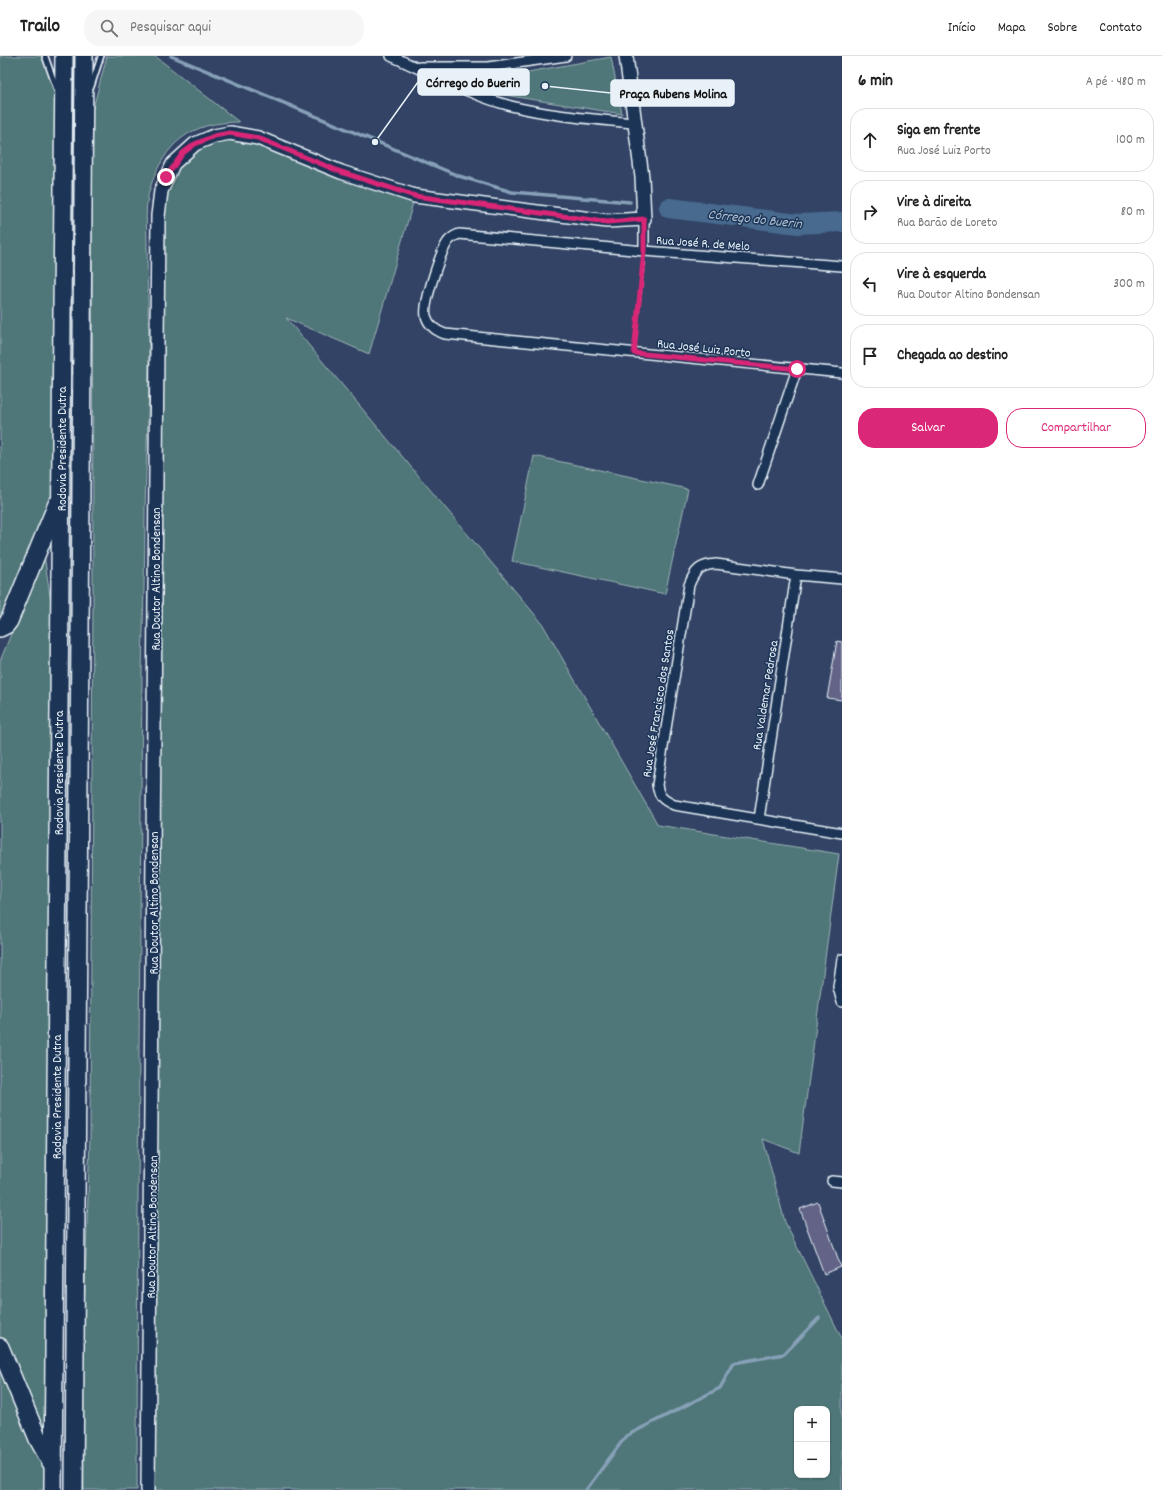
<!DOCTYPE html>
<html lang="pt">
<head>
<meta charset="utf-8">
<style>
  :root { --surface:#fff; --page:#f6f6f6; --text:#222; --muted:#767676; --line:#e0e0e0; --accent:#db2777 }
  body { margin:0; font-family:Dekko,sans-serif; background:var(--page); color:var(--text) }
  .controls { position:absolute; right:12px; bottom:12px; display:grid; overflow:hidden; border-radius:8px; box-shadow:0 1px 3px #0004 }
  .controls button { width:36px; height:36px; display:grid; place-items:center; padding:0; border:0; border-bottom:1px solid var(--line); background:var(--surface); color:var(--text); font:20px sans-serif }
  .stop { position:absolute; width:12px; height:12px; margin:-9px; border:3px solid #db2777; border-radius:50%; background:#fff }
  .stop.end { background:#db2777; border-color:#fff; box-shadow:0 1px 4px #0008 }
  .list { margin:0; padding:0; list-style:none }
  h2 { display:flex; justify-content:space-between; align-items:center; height:52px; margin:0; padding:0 16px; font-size:17px }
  h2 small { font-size:13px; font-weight:400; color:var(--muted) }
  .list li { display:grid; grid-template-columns:26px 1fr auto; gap:12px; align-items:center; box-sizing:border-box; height:64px; margin:0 8px 8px; padding:0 8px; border:1px solid var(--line); border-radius:16px }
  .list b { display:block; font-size:15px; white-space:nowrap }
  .list p { margin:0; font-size:13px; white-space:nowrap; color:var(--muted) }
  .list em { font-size:13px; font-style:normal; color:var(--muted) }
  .actions { display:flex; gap:8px; padding:12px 16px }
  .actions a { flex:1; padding:9px 0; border:1px solid var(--accent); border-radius:16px; text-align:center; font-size:14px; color:var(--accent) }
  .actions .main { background:var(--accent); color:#fff }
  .icon { flex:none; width:22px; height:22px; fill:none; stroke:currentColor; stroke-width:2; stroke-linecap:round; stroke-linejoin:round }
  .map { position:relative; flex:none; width:842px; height:1434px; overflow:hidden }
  header { display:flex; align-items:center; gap:24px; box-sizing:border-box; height:56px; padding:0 20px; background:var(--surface); border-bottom:1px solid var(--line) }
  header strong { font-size:19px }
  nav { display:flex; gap:22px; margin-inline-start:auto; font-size:14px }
  .search { width:280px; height:36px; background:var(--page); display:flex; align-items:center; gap:10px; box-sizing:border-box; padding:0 14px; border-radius:16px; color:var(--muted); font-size:15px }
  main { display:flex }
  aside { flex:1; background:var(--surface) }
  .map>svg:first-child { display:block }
  .green { fill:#507678; stroke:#9cb4b8; fill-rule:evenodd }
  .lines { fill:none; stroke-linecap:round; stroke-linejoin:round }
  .stream { stroke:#87a1b8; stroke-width:3.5 }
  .river { stroke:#466b8e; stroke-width:20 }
  .building { fill:#626387; stroke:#e8f1f8 }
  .lane-casing { stroke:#e8f1f8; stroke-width:8 }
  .street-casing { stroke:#e8f1f8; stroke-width:12 }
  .secondary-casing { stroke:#e8f1f8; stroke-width:16 }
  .highway-casing { stroke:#e8f1f8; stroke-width:20 }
  .path { stroke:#e8f1f8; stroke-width:2; stroke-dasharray:4 3; stroke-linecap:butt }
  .lane { stroke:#1d3557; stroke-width:4.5 }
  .street { stroke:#1d3557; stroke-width:9 }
  .secondary { stroke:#1d3557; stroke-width:13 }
  .highway { stroke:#1d3557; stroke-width:17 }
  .route { stroke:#db2777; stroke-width:5 }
  .labels { text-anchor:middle; stroke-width:3; stroke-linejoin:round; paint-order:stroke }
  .street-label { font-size:13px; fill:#e8f1f8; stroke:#1d3557 }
  .water-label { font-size:14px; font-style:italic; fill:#afc2d3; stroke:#1d3557 }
  .leader { fill:none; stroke:#e8f1f8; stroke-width:1.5 }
  .callout-dot { fill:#e8f1f8; stroke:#1d3557; stroke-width:1.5 }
  .callout { fill:#e8f1f8; stroke:#e8f1f8; stroke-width:1.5 }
  .callout-label { font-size:14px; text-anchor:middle; font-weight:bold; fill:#111 }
</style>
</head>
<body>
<header>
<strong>Trailo</strong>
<div class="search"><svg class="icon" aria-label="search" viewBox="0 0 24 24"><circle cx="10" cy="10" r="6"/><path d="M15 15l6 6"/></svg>Pesquisar aqui</div>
<nav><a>Início</a><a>Mapa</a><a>Sobre</a><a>Contato</a></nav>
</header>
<main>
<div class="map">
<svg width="842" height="1434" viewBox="0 0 842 1434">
  <rect width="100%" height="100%" fill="#324365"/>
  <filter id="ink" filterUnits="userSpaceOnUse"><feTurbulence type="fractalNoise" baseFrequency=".025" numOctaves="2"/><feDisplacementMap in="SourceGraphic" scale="8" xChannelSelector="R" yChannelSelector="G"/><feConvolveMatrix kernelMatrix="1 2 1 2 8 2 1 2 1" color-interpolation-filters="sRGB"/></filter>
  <g filter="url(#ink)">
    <!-- green -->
    <path class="green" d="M 0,0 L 45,0 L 63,53 L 60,441 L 0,572 Z
      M 107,0 L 155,0 L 239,66 C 191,66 165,86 150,132 C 144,150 147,171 147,189 C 147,227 149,266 149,304 C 149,354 146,404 145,454 C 145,509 143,564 142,618 C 140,890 137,1162 137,1434 L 84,1434 L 83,1287 L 90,1081 L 93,543 L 92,56 Z
      M 611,1 L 622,58 L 498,38 L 448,22 L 528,16 Z
      M 230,77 L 415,140 L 369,298 L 286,262 L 542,567 L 658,769 L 839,798 L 799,1097 L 763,1083 L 785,1166 L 842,1283 L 842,1434 L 148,1434 L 158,160 L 183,97 ZM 797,1353 L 827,1353 L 827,1419 L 797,1419 Z
      M 534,400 L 688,433 L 665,538 L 512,505 Z
      M 44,498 L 59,602 L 53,1434 L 0,1434 L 0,605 Z"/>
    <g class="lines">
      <!-- stream -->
      <path class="stream" d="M 171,0 L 459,120 L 512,136 L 630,146
        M 586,1434 L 626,1380 L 720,1332 L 734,1307 L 784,1298 L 819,1262"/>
      <!-- river -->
      <path class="river" d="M 669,152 L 798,168 L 842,166"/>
    </g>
    <!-- building -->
    <path class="building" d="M 837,585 L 842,586 L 842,644 L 827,642 Z
      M 818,1146 L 841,1211 L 824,1218 L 800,1153 Z"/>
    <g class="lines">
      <defs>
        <path id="lane" d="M 45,0 L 57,34
          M 91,31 L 101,0"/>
        <path id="street" d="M 391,0 C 430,17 469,39 511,50 C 551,60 593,63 634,67
          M 420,11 L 488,11 L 566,0
          M 644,163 L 644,195
          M 842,210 L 644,195 L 459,178 C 454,180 450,182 447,187 C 440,198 423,248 426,260 C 429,270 436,275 445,278 L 842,317
          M 758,429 L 797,313
          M 842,523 L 796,519 L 716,508 C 700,509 695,514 689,529 L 657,729 C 659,741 663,744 674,749 L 842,777
          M 759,763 L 796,519
          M 842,903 L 838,931 L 842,946
          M 832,1125 L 842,1126"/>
        <path id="secondary" d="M 148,1434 L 158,160 L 161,135 L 173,108 L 195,88 L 214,80 L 230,77 L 258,82 L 341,116 L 415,140 L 607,165 L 644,163 L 642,121 L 626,0"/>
        <path id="highway" d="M 0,572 L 6,569 L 9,565 L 57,448
          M 0,1291 L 38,1383 L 52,1408
          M 53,1434 L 64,0
          M 74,1434 L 84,0"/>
      </defs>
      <!-- lane casing -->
      <use href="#lane" class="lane-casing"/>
      <!-- street casing -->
      <use href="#street" class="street-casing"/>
      <!-- secondary casing -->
      <use href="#secondary" class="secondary-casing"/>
      <!-- highway casing -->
      <use href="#highway" class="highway-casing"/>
      <!-- path -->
      <path class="path" d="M 635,287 L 644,204"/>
      <!-- lane -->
      <use href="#lane" class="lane"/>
      <!-- street -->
      <use href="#street" class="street"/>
      <!-- secondary -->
      <use href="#secondary" class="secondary"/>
      <!-- highway -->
      <use href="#highway" class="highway"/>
    </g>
  </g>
  <g class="lines" filter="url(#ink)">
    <!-- route -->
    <path class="route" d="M 166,121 L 183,97 L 195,88 L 214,80 L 230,77 L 258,82 L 341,116 L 415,140 L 607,166 L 644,163 L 644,195 L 634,297 L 797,313"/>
  </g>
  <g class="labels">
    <!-- street labels -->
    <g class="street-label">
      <text transform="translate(703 186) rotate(4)" y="5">Rua José R. de Melo</text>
      <text transform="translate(704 291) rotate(6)" y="5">Rua José Luiz Porto</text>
      <text transform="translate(61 393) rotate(-90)" y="5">Rodovia Presidente Dutra</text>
      <text transform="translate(155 523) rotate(-90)" y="5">Rua Doutor Altino Bondensan</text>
      <text transform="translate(764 639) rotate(-81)" y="5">Rua Valdemar Pedrosa</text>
      <text transform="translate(657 647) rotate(-81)" y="5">Rua José Francisco dos Santos</text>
      <text transform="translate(58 717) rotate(-90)" y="5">Rodovia Presidente Dutra</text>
      <text transform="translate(153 847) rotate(-90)" y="5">Rua Doutor Altino Bondensan</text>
      <text transform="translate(56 1041) rotate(-90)" y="5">Rodovia Presidente Dutra</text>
      <text transform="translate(151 1171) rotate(-89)" y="5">Rua Doutor Altino Bondensan</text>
    </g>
    <!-- water labels -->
    <g class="water-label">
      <text transform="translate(755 162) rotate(6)" y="5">Córrego do Buerin</text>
    </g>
  </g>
  <!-- callouts -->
  <path class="leader" d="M375 86L418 26M545 30L611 37"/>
  <g class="callout-dot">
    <circle cx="375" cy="86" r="4"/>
    <circle cx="545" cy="30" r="4"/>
  </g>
  <g class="callout">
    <rect x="418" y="13" width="111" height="26" rx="4"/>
    <rect x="611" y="24" width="123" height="26" rx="4"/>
  </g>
  <g class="callout-label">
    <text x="473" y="31">Córrego do Buerin</text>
    <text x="673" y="42">Praça Rubens Molina</text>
  </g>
</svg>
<div class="controls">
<button>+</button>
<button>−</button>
</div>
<div class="stop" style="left:797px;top:313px"></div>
<div class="stop end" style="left:166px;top:121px"></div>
</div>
<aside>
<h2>6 min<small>A pé · 480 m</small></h2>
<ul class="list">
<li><svg class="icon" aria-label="ahead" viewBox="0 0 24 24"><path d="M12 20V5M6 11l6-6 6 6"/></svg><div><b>Siga em frente</b><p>Rua José Luiz Porto</p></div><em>100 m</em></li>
<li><svg class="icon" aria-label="right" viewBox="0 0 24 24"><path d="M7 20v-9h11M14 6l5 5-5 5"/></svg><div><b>Vire à direita</b><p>Rua Barão de Loreto</p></div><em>80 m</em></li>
<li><svg class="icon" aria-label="left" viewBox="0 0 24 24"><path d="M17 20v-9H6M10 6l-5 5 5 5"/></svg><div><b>Vire à esquerda</b><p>Rua Doutor Altino Bondensan</p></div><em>300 m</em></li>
<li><svg class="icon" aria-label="arrive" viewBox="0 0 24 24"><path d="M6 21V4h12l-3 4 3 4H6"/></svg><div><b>Chegada ao destino</b></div></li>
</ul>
<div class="actions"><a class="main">Salvar</a><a>Compartilhar</a></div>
</aside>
</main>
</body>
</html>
